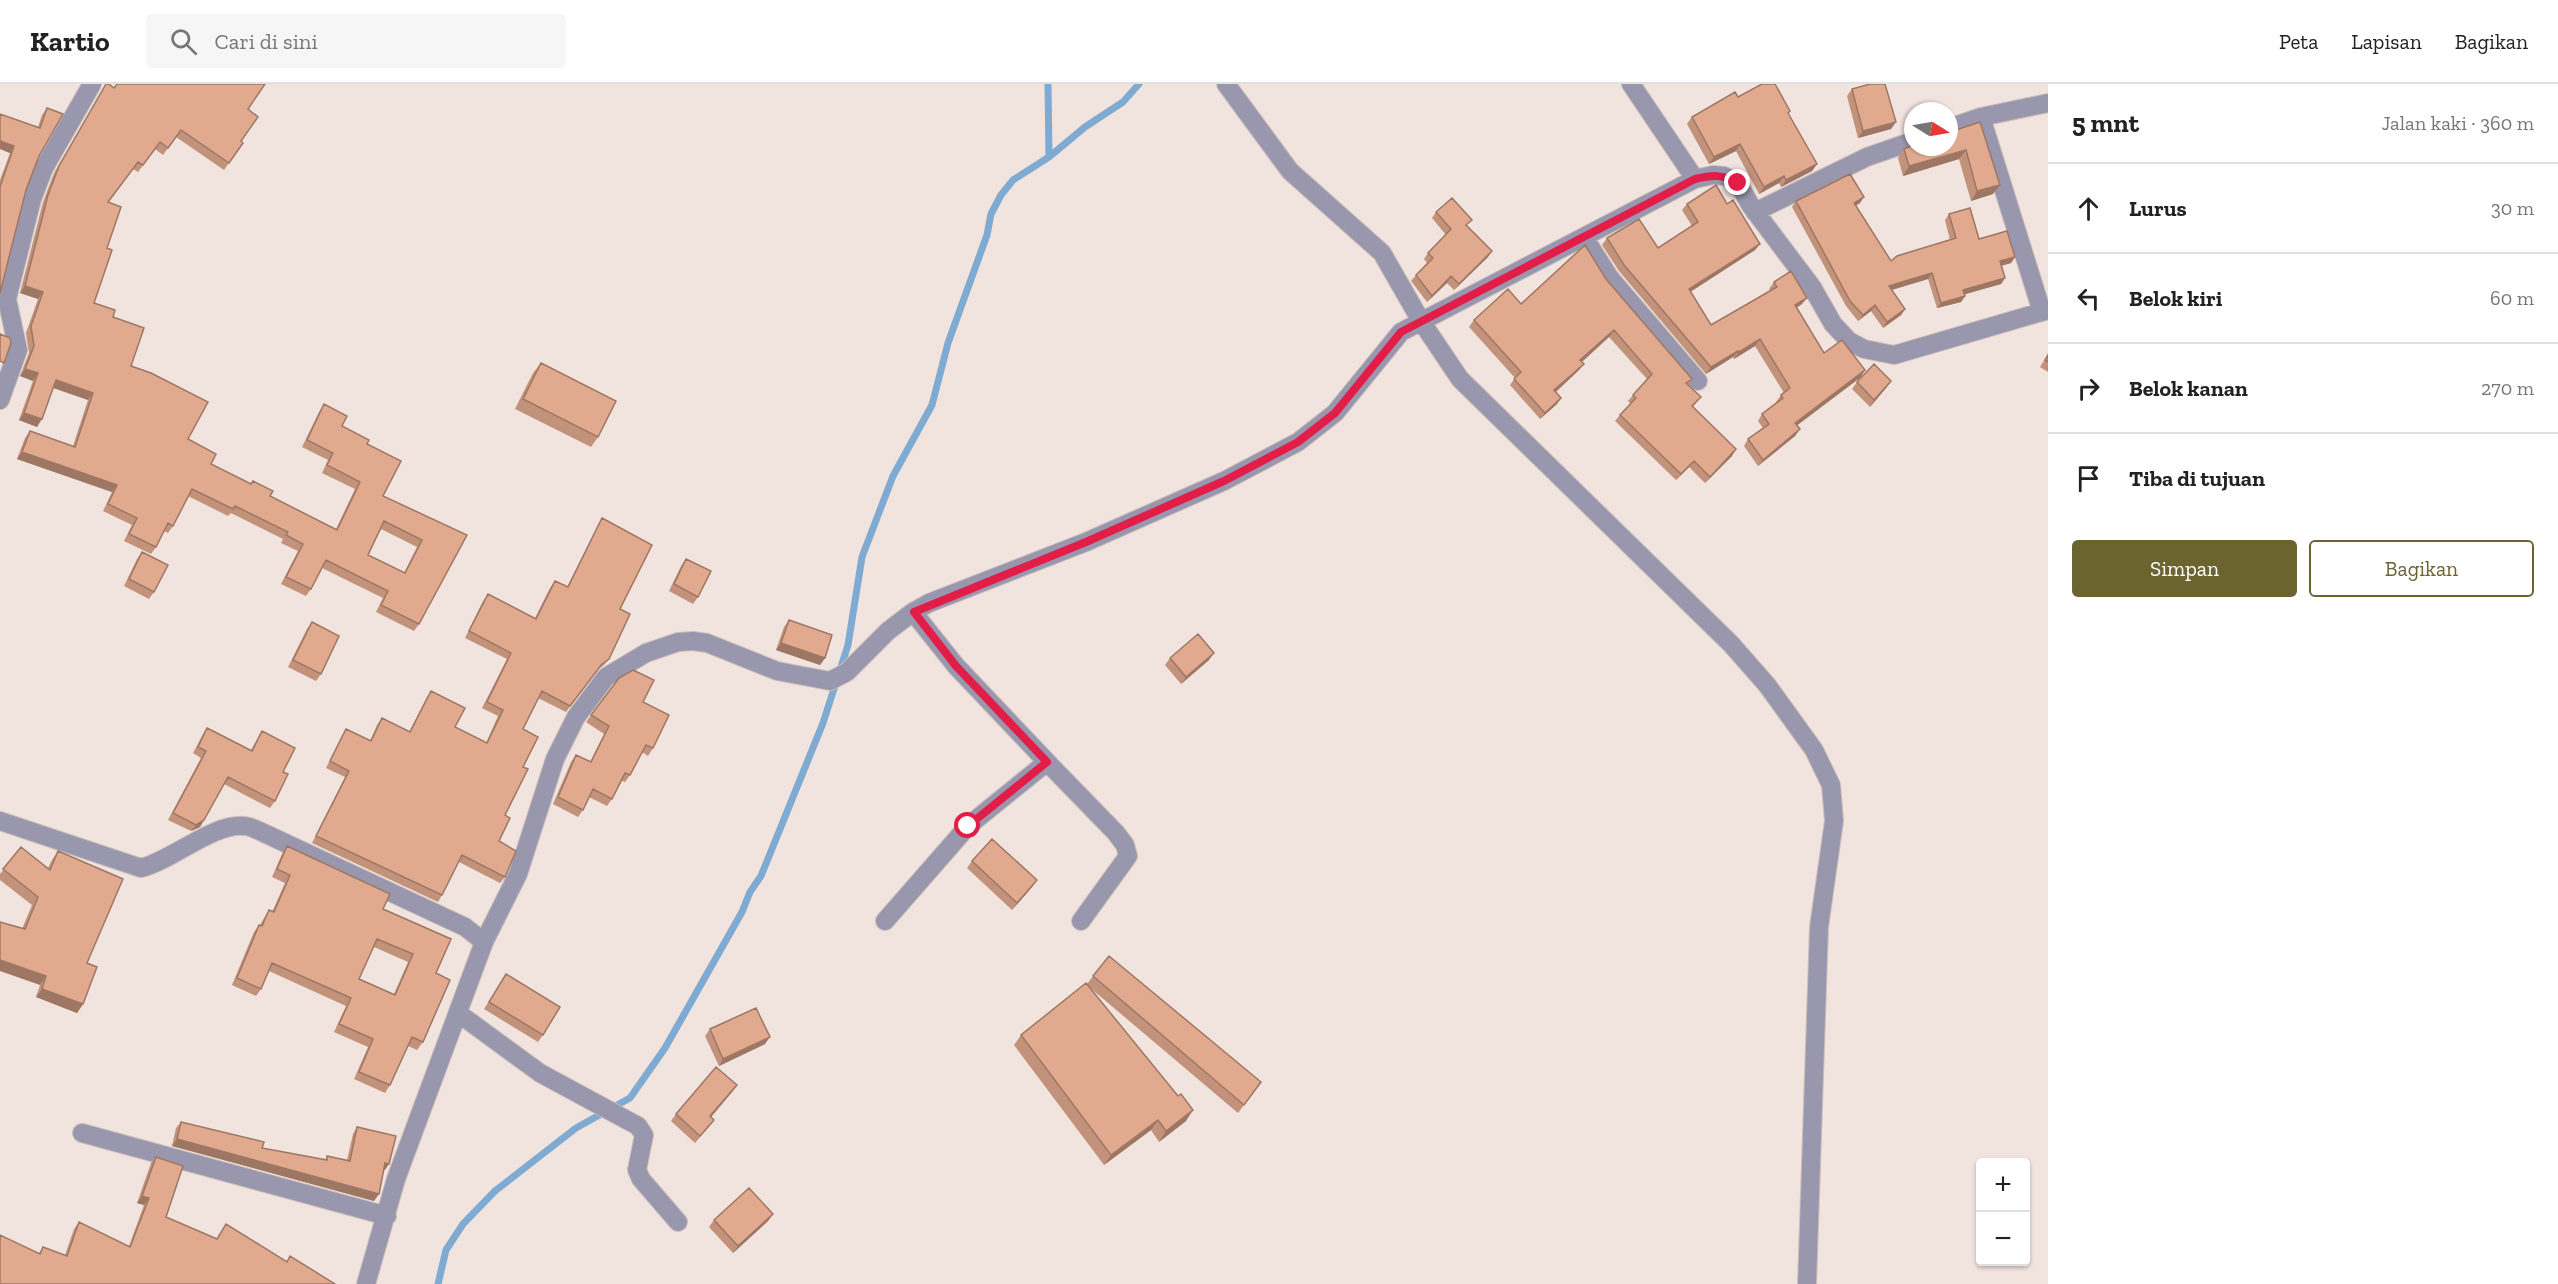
<!DOCTYPE html>
<html lang="id">
<head>
<meta charset="utf-8">
<style>
  :root { --surface:#fff; --page:#f6f6f6; --text:#222; --muted:#767676; --line:#e0e0e0; --accent:#6b6431 }
  body { margin:0; font-family:"Zilla Slab",serif; background:var(--page); color:var(--text) }
  .controls { position:absolute; right:18px; bottom:18px; display:grid; overflow:hidden; border-radius:6px; box-shadow:0 2px 4px #0004 }
  .controls button { width:54px; height:54px; display:grid; place-items:center; padding:0; border:0; border-bottom:2px solid var(--line); background:var(--surface); color:var(--text); font:30px sans-serif }
  .compass { position:absolute; left:1904px; top:18px; width:54px; height:54px; border-radius:50%; background:var(--surface); box-shadow:0 2px 4px #0004; rotate:101deg }
  .stop { position:absolute; width:18px; height:18px; margin:-14px; border:4px solid #e11d48; border-radius:50%; background:#fff }
  .stop.end { background:#e11d48; border-color:#fff; box-shadow:0 2px 6px #0008 }
  .list { margin:0; padding:0; list-style:none }
  h2 { display:flex; justify-content:space-between; align-items:center; height:78px; margin:0; padding:0 24px; font-size:26px }
  h2 small { font-size:20px; font-weight:400; color:var(--muted) }
  .list li { display:grid; grid-template-columns:39px 1fr auto; gap:18px; align-items:center; box-sizing:border-box; height:90px; padding:0 24px; border-top:2px solid var(--line) }
  .list b { display:block; font-size:22px; white-space:nowrap }
  .list em { font-size:20px; font-style:normal; color:var(--muted) }
  .actions { display:flex; gap:12px; padding:18px 24px }
  .actions a { flex:1; padding:14px 0; border:2px solid var(--accent); border-radius:6px; text-align:center; font-size:21px; color:var(--accent) }
  .actions .main { background:var(--accent); color:#fff }
  .icon { flex:none; width:33px; height:33px; fill:none; stroke:currentColor; stroke-width:2; stroke-linecap:round; stroke-linejoin:round }
  .map { position:relative; flex:none; width:2048px; height:1200px; overflow:hidden }
  header { display:flex; align-items:center; gap:36px; box-sizing:border-box; height:84px; padding:0 30px; background:var(--surface); border-bottom:2px solid var(--line) }
  header strong { font-size:28px }
  nav { display:flex; gap:33px; margin-inline-start:auto; font-size:21px }
  .search { width:420px; height:54px; background:var(--page); display:flex; align-items:center; gap:15px; box-sizing:border-box; padding:0 21px; border-radius:6px; color:var(--muted); font-size:22px }
  main { display:flex }
  aside { flex:1; background:var(--surface) }
  .map>svg:first-child { display:block }
  .lines { fill:none; stroke-linecap:round; stroke-linejoin:round }
  .stream { stroke:#7fabd3; stroke-width:7 }
  .street-casing { stroke:#cbbfba; stroke-width:20 }
  .street { stroke:#9997ae; stroke-width:18 }
  .wall { fill:#c2927b; fill-rule:evenodd }
  .shaded-wall { fill:#9e7764 }
  .building { fill:#e1aa8f; stroke:#9e7764; stroke-width:1.5; fill-rule:evenodd }
  .route { stroke:#e11d48; stroke-width:8 }
</style>
</head>
<body>
<header>
<strong>Kartio</strong>
<div class="search"><svg class="icon" aria-label="search" viewBox="0 0 24 24"><circle cx="10" cy="10" r="6"/><path d="M15 15l6 6"/></svg>Cari di sini</div>
<nav><a>Peta</a><a>Lapisan</a><a>Bagikan</a></nav>
</header>
<main>
<div class="map">
<svg width="2048" height="1200" viewBox="0 0 2048 1200">
  <rect width="100%" height="100%" fill="#f1e3de"/>
  <g class="lines">
    <!-- stream -->
    <path class="stream" d="M 1048,0 L 1049,73
      M 438,1200 L 446,1166 L 463,1140 L 495,1107 L 576,1044 L 630,1014 L 665,964 L 742,828 L 750,808 L 761,792 L 823,639 L 848,561 L 862,473 L 893,392 L 932,321 L 948,259 L 987,151 L 991,130 L 1001,111 L 1013,96 L 1049,73 L 1085,43 L 1123,18 L 1139,0"/>
    <defs>
      <path id="street" d="M 1226,0 L 1290,87 L 1382,169 L 1421,237 L 1460,295 L 1731,560 L 1767,601 L 1814,666 L 1831,701 L 1834,737 L 1819,843 L 1807,1200
        M 1631,0 L 1695,95
        M 1981,33 L 2042,228
        M 1949,44 L 1981,33 L 2048,19
        M 1755,128 L 1867,73 L 1913,57
        M 1584,153 L 1610,194 L 1698,297
        M 0,316 L 18,266 L 7,215 L 32,115 L 44,84 L 92,0
        M 1047,678 L 1116,749 L 1125,761 L 1128,772 L 1081,837
        M 0,737 L 141,784 C 171,777 213,739 244,742 C 251,742 259,747 266,750 L 465,843 L 484,858
        M 885,837 L 968,742 L 1047,678 L 956,582 L 913,528
        M 458,929 L 540,989 L 638,1042 L 644,1051 L 637,1086 L 641,1095 L 678,1138
        M 82,1049 L 387,1132
        M 366,1200 L 396,1095 L 484,858 L 518,790 L 555,675 L 576,633 L 606,593 L 646,569 L 678,558 L 693,557 L 707,559 L 777,587 L 830,597 L 847,588 L 888,547 L 913,528 L 929,519 L 1086,458 L 1224,397 L 1298,358 L 1335,329 L 1401,248 L 1695,95 L 1713,91 L 1724,92 L 1738,99 L 1751,122 L 1812,203 L 1833,240 L 1849,257 L 1864,265 L 1894,271 L 2048,226"/>
    </defs>
    <!-- street casing -->
    <use href="#street" class="street-casing"/>
    <!-- street -->
    <use href="#street" class="street"/>
  </g>
  <!-- wall -->
  <path class="wall" d="M 106,0 L 114,4 L 248,25 L 241,57 L 243,59 L 224,86 L 176,53 L 163,71 L 155,65 L 138,88 L 133,85 L 108,118 L 107,164 L 94,219 L 113,233 L 131,282 L 188,355 L 211,380 L 250,400 L 253,397 L 270,412 L 336,445 L 355,405 L 322,389 L 328,376 L 302,363 L 319,328 L 324,320 L 342,342 L 367,360 L 383,412 L 467,451 L 419,540 L 414,547 L 376,528 L 383,514 L 322,484 L 311,505 L 306,512 L 281,500 L 298,467 L 281,459 L 283,455 L 231,429 L 228,432 L 188,412 L 173,442 L 168,449 L 164,447 L 156,463 L 151,470 L 124,457 L 132,441 L 103,427 L 112,408 L 17,375 L 25,354 L 30,347 L 73,362 L 88,316 L 53,304 L 37,343 L 19,336 L 33,297 L 20,292 L 29,269 L 26,249 L 38,215 L 20,209 L 43,118 L 54,89 ZM 381,445 L 417,463 L 404,489 L 368,471 Z
    M 1852,5 L 1896,38 L 1891,45 L 1858,54 L 1847,12 Z
    M 1738,13 L 1790,27 L 1788,30 L 1817,80 L 1812,87 L 1781,103 L 1779,99 L 1759,110 L 1736,67 L 1709,80 L 1687,40 L 1692,33 Z
    M 47,24 L 39,72 L 26,106 L 0,209 L 0,96 L 10,69 L 0,65 L 38,43 L 42,31 Z
    M 1953,45 L 1993,110 L 1971,117 L 1959,75 L 1903,92 L 1898,74 L 1904,65 Z
    M 1796,117 L 1860,119 L 1856,121 L 1891,177 L 1950,156 L 1945,136 L 1949,130 L 1979,155 L 2015,173 L 2011,179 L 2001,182 L 2005,194 L 2001,200 L 1964,210 L 1965,212 L 1961,218 L 1937,224 L 1928,195 L 1891,206 L 1905,225 L 1901,231 L 1883,244 L 1871,227 L 1858,237 L 1846,222 L 1792,123 Z
    M 1687,120 L 1727,120 L 1760,160 L 1755,166 L 1690,208 L 1711,241 L 1770,206 L 1769,205 L 1774,198 L 1802,220 L 1796,224 L 1824,269 L 1861,293 L 1797,341 L 1800,345 L 1795,352 L 1758,382 L 1744,362 L 1748,355 L 1763,344 L 1758,337 L 1762,330 L 1777,319 L 1776,318 L 1781,311 L 1784,309 L 1755,262 L 1734,275 L 1733,273 L 1706,290 L 1619,187 L 1602,161 L 1607,154 L 1658,164 L 1692,142 L 1682,126 Z
    M 1436,128 L 1468,142 L 1488,173 L 1454,206 L 1447,199 L 1427,218 L 1411,197 L 1416,191 L 1427,179 L 1424,175 L 1428,169 L 1446,151 L 1432,134 Z
    M 1606,195 L 1692,295 L 1688,301 L 1696,319 L 1693,323 L 1732,372 L 1705,399 L 1689,383 L 1676,396 L 1615,337 L 1620,331 L 1631,320 L 1628,317 L 1633,311 L 1647,295 L 1609,253 L 1582,278 L 1579,286 L 1556,308 L 1561,314 L 1557,320 L 1540,335 L 1510,301 L 1515,294 L 1469,243 L 1474,236 L 1521,220 Z
    M 2048,270 L 2048,288 L 2040,283 Z
    M 541,279 L 598,353 L 591,363 L 515,325 L 533,289 Z
    M 1891,297 L 1886,304 L 1870,323 L 1852,305 L 1857,298 Z
    M 602,434 L 620,525 L 609,575 L 604,581 L 597,586 L 566,628 L 538,614 L 523,645 L 523,683 L 505,731 L 499,757 L 505,793 L 500,799 L 459,778 L 442,811 L 438,818 L 312,759 L 345,693 L 326,684 L 342,652 L 346,645 L 370,657 L 377,641 L 382,634 L 409,648 L 427,613 L 431,607 L 455,643 L 486,659 L 498,632 L 482,624 L 507,575 L 465,554 L 483,517 L 488,510 L 535,534 L 550,504 L 555,497 L 567,503 L 598,441 Z
    M 142,468 L 154,508 L 149,515 L 124,502 L 137,475 Z
    M 686,475 L 698,513 L 693,520 L 669,507 L 681,482 Z
    M 789,536 L 825,574 L 820,581 L 776,566 L 784,543 Z
    M 312,538 L 321,590 L 316,597 L 288,583 L 307,545 Z
    M 1170,574 L 1209,576 L 1181,600 L 1165,581 Z
    M 619,594 L 643,618 L 653,664 L 648,672 L 642,668 L 630,691 L 625,698 L 622,697 L 612,715 L 607,722 L 589,713 L 583,726 L 578,733 L 553,720 L 571,678 L 576,671 L 590,678 L 604,650 L 586,638 Z
    M 207,644 L 251,666 L 262,647 L 283,688 L 275,717 L 270,724 L 224,700 L 200,743 L 191,747 L 168,736 L 201,674 L 193,669 L 203,650 Z
    M 287,762 L 383,825 L 436,889 L 423,958 L 417,966 L 408,962 L 390,1001 L 385,1009 L 354,995 L 368,963 L 334,948 L 346,922 L 269,887 L 261,905 L 256,912 L 232,901 L 254,848 L 259,841 L 260,841 L 264,834 L 269,826 L 272,828 L 285,799 L 272,793 L 282,770 ZM 374,863 L 408,878 L 394,910 L 359,895 Z
    M 21,763 L 48,784 L 52,776 L 58,767 L 87,879 L 83,920 L 77,929 L 36,913 L 40,901 L 22,845 L 32,821 L 0,796 L 0,790 Z
    M 972,777 L 1037,796 L 1032,803 L 1012,826 L 967,784 Z
    M 506,890 L 543,951 L 538,958 L 484,925 Z
    M 1093,892 L 1255,1006 L 1238,1029 L 1088,902 L 1186,1037 L 1159,1058 L 1151,1046 L 1104,1081 L 1014,961 L 1021,951 L 1087,900 Z
    M 710,945 L 765,960 L 719,982 L 705,952 Z
    M 732,1008 L 711,1033 L 709,1043 L 695,1059 L 671,1037 L 676,1030 Z
    M 181,1038 L 262,1064 L 325,1076 L 327,1072 L 347,1076 L 353,1050 L 357,1043 L 385,1086 L 384,1086 L 374,1117 L 172,1062 L 176,1044 Z
    M 156,1073 L 166,1133 L 217,1155 L 286,1178 L 335,1200 L 39,1169 L 43,1163 L 65,1171 L 74,1145 L 79,1138 L 129,1162 L 144,1121 L 137,1119 L 151,1079 Z
    M 773,1130 L 768,1137 L 733,1169 L 709,1143 L 714,1136 Z"/>
  <!-- shaded-wall -->
  <path class="shaded-wall" d="M 1896,38 L 1891,45 L 1858,54 L 1863,47 Z
    M 0,57 L 14,62 L 10,69 L 0,65 Z
    M 1740,60 L 1736,67 L 1709,80 L 1714,73 Z
    M 1966,66 L 1959,75 L 1903,92 L 1909,82 Z
    M 1817,80 L 1812,87 L 1781,103 L 1786,96 Z
    M 1784,92 L 1779,99 L 1759,110 L 1764,103 Z
    M 2000,101 L 1993,110 L 1971,117 L 1977,107 Z
    M 1864,113 L 1860,119 L 1850,125 L 1854,119 Z
    M 1760,160 L 1755,166 L 1684,212 L 1689,205 Z
    M 1492,167 L 1488,173 L 1454,206 L 1459,200 Z
    M 2015,173 L 2011,179 L 1996,183 L 2000,177 Z
    M 1932,189 L 1928,195 L 1885,208 L 1889,202 Z
    M 1451,192 L 1447,199 L 1427,218 L 1432,212 Z
    M 2005,194 L 2001,200 L 1959,212 L 1963,206 Z
    M 25,202 L 43,208 L 38,215 L 20,209 Z
    M 1965,212 L 1961,218 L 1937,224 L 1941,219 Z
    M 1807,214 L 1802,220 L 1790,228 L 1795,221 Z
    M 1875,221 L 1871,227 L 1858,237 L 1863,231 Z
    M 1905,225 L 1901,231 L 1883,244 L 1887,238 Z
    M 1614,246 L 1609,253 L 1576,283 L 1580,276 Z
    M 1760,255 L 1755,262 L 1734,275 L 1739,268 Z
    M 1738,267 L 1733,273 L 1706,290 L 1711,283 Z
    M 1584,280 L 1579,286 L 1550,313 L 1554,306 Z
    M 25,285 L 38,289 L 33,297 L 20,292 Z
    M 1865,286 L 1861,293 L 1791,346 L 1795,339 Z
    M 56,296 L 93,309 L 88,316 L 51,303 Z
    M 1891,297 L 1886,304 L 1870,323 L 1874,316 Z
    M 1561,314 L 1557,320 L 1540,335 L 1545,329 Z
    M 24,329 L 42,335 L 37,343 L 19,336 Z
    M 1800,345 L 1795,352 L 1758,382 L 1763,376 Z
    M 1736,365 L 1732,372 L 1705,399 L 1710,393 Z
    M 22,368 L 117,401 L 112,408 L 17,375 Z
    M 1694,377 L 1689,383 L 1676,396 L 1681,390 Z
    M 781,559 L 825,574 L 820,581 L 776,566 Z
    M 1214,569 L 1209,576 L 1181,600 L 1186,593 Z
    M 204,736 L 200,743 L 191,747 L 196,741 Z
    M 1037,796 L 1032,803 L 1012,826 L 1017,819 Z
    M 0,876 L 46,892 L 40,901 L 0,887 Z
    M 42,905 L 83,920 L 77,929 L 36,913 Z
    M 770,953 L 765,960 L 719,982 L 723,975 Z
    M 737,1001 L 732,1008 L 706,1039 L 710,1032 Z
    M 1193,1026 L 1186,1037 L 1159,1058 L 1166,1047 Z
    M 1158,1036 L 1151,1046 L 1104,1081 L 1111,1071 Z
    M 177,1055 L 379,1110 L 374,1117 L 172,1062 Z
    M 385,1079 L 389,1080 L 385,1086 L 381,1086 Z
    M 142,1112 L 149,1114 L 144,1121 L 137,1119 Z
    M 773,1130 L 768,1137 L 733,1169 L 738,1162 Z"/>
  <!-- building -->
  <path class="building" d="M 106,0 L 109,0 L 114,4 L 117,0 L 265,0 L 248,25 L 258,33 L 241,57 L 243,59 L 229,79 L 181,46 L 168,64 L 160,58 L 143,81 L 138,78 L 108,118 L 121,123 L 107,164 L 112,166 L 94,219 L 115,226 L 113,233 L 144,244 L 131,282 L 151,289 L 208,318 L 188,355 L 216,370 L 211,380 L 251,400 L 253,397 L 273,407 L 270,412 L 337,446 L 360,398 L 327,381 L 333,369 L 307,356 L 324,320 L 347,332 L 342,342 L 369,356 L 367,360 L 401,377 L 383,412 L 467,451 L 419,540 L 381,521 L 388,507 L 326,476 L 311,505 L 286,493 L 303,460 L 286,451 L 288,448 L 235,422 L 233,425 L 192,405 L 173,442 L 168,439 L 156,463 L 129,450 L 137,434 L 108,420 L 117,401 L 22,368 L 30,347 L 75,363 L 93,309 L 56,296 L 42,335 L 24,329 L 38,289 L 25,285 L 34,262 L 31,242 L 43,208 L 25,202 L 48,111 L 59,82 ZM 384,437 L 422,456 L 405,489 L 368,471 Z
    M 1762,0 L 1775,0 L 1790,27 L 1788,29 L 1817,80 L 1786,96 L 1784,92 L 1764,103 L 1740,60 L 1714,73 L 1692,33 L 1735,8 L 1738,13 Z
    M 1870,0 L 1885,0 L 1896,38 L 1863,47 L 1852,5 Z
    M 47,24 L 63,30 L 39,72 L 26,106 L 0,209 L 0,103 L 14,62 L 0,57 L 0,30 L 40,44 Z
    M 1980,38 L 2000,101 L 1977,107 L 1966,66 L 1909,82 L 1904,65 L 1913,61 L 1913,63 L 1949,63 L 1949,43 L 1953,45 L 1959,45 Z
    M 1850,90 L 1864,113 L 1854,119 L 1891,177 L 1897,172 L 1956,154 L 1949,130 L 1970,124 L 1979,155 L 2007,147 L 2015,173 L 2000,177 L 2005,194 L 1963,206 L 1965,212 L 1941,219 L 1932,189 L 1889,202 L 1905,225 L 1887,238 L 1875,221 L 1863,231 L 1850,217 L 1796,117 Z
    M 1716,101 L 1727,120 L 1733,116 L 1760,160 L 1689,205 L 1711,241 L 1777,203 L 1774,198 L 1791,187 L 1807,214 L 1795,221 L 1824,269 L 1842,256 L 1865,286 L 1795,339 L 1800,345 L 1763,376 L 1748,355 L 1769,340 L 1762,330 L 1783,314 L 1781,311 L 1790,304 L 1760,255 L 1739,268 L 1738,267 L 1711,283 L 1624,181 L 1607,154 L 1639,135 L 1658,164 L 1698,138 L 1687,120 Z
    M 1452,114 L 1472,136 L 1466,141 L 1492,167 L 1459,200 L 1451,192 L 1432,212 L 1416,191 L 1433,174 L 1428,169 L 1451,145 L 1436,128 Z
    M 1585,161 L 1606,195 L 1692,295 L 1686,299 L 1701,313 L 1692,322 L 1736,365 L 1710,393 L 1694,377 L 1681,390 L 1620,331 L 1636,314 L 1633,311 L 1652,290 L 1614,246 L 1580,276 L 1584,280 L 1554,306 L 1561,314 L 1545,329 L 1514,295 L 1521,288 L 1474,236 L 1508,205 L 1521,220 Z
    M 0,250 L 10,254 L 11,259 L 4,279 L 0,277 Z
    M 2048,271 L 2048,278 L 2045,276 Z
    M 541,279 L 616,317 L 598,353 L 523,315 Z
    M 1874,280 L 1891,297 L 1874,316 L 1857,298 Z
    M 602,434 L 652,461 L 620,525 L 630,530 L 609,575 L 602,580 L 570,622 L 542,607 L 523,645 L 538,653 L 523,683 L 528,685 L 505,731 L 510,734 L 499,757 L 516,767 L 505,793 L 462,771 L 442,811 L 316,752 L 349,687 L 330,677 L 346,645 L 371,657 L 382,634 L 410,648 L 431,607 L 465,624 L 455,643 L 487,659 L 503,626 L 487,618 L 511,569 L 469,547 L 488,510 L 536,535 L 555,497 L 568,503 Z
    M 142,468 L 168,481 L 154,508 L 129,495 Z
    M 686,475 L 711,487 L 698,513 L 674,500 Z
    M 789,536 L 832,551 L 825,574 L 781,559 Z
    M 312,538 L 339,552 L 321,590 L 293,576 Z
    M 1198,550 L 1214,569 L 1186,593 L 1170,574 Z
    M 633,586 L 654,596 L 643,618 L 669,631 L 653,664 L 646,661 L 630,691 L 625,689 L 612,715 L 593,705 L 583,726 L 558,713 L 576,671 L 591,678 L 609,642 L 591,631 L 619,594 Z
    M 207,644 L 252,667 L 262,647 L 295,664 L 283,688 L 288,690 L 275,717 L 228,693 L 204,736 L 196,741 L 173,729 L 206,667 L 198,663 Z
    M 992,755 L 1037,796 L 1017,819 L 972,777 Z
    M 287,762 L 390,810 L 383,825 L 451,855 L 436,889 L 450,896 L 423,958 L 412,953 L 390,1001 L 359,988 L 373,955 L 339,940 L 351,914 L 272,879 L 261,905 L 237,894 L 259,841 L 262,842 L 269,826 L 274,828 L 290,791 L 277,785 ZM 377,855 L 413,870 L 395,911 L 359,895 Z
    M 21,763 L 50,786 L 58,767 L 123,795 L 87,879 L 97,883 L 83,920 L 42,905 L 46,892 L 0,876 L 0,838 L 25,845 L 38,813 L 3,785 Z
    M 1109,872 L 1261,998 L 1244,1021 L 1093,892 Z
    M 506,890 L 560,923 L 543,951 L 489,918 Z
    M 1086,899 L 1178,1012 L 1181,1010 L 1193,1026 L 1166,1047 L 1158,1036 L 1111,1071 L 1021,951 Z
    M 756,924 L 770,953 L 723,975 L 710,945 Z
    M 716,983 L 737,1001 L 710,1032 L 714,1036 L 700,1052 L 676,1030 Z
    M 181,1038 L 264,1058 L 262,1064 L 327,1076 L 327,1072 L 350,1077 L 357,1043 L 396,1052 L 389,1080 L 385,1079 L 379,1110 L 177,1055 Z
    M 156,1073 L 183,1082 L 166,1133 L 217,1155 L 226,1140 L 287,1178 L 290,1172 L 335,1200 L 0,1200 L 0,1151 L 40,1170 L 43,1163 L 67,1172 L 79,1138 L 130,1163 L 149,1114 L 142,1112 Z
    M 749,1104 L 773,1130 L 738,1162 L 714,1136 Z"/>
  <g class="lines">
    <!-- route -->
    <path class="route" d="M 968,742 L 1047,678 L 956,582 L 914,528 L 1086,458 L 1224,397 L 1298,358 L 1335,329 L 1401,248 L 1695,95 C 1713,91 1722,90 1738,99"/>
  </g>
</svg>
<div class="controls">
<button>+</button>
<button>−</button>
</div>
<svg class="compass" viewBox="-18 -18 36 36"><path d="M0-13l5 13h-10z" fill="#e53935"/><path d="M0 13l5-13h-10z" fill="#767676"/></svg>
<div class="stop" style="left:968px;top:742px"></div>
<div class="stop end" style="left:1738px;top:99px"></div>
</div>
<aside>
<h2>5 mnt<small>Jalan kaki · 360 m</small></h2>
<ul class="list">
<li><svg class="icon" aria-label="ahead" viewBox="0 0 24 24"><path d="M12 20V5M6 11l6-6 6 6"/></svg><div><b>Lurus</b></div><em>30 m</em></li>
<li><svg class="icon" aria-label="left" viewBox="0 0 24 24"><path d="M17 20v-9H6M10 6l-5 5 5 5"/></svg><div><b>Belok kiri</b></div><em>60 m</em></li>
<li><svg class="icon" aria-label="right" viewBox="0 0 24 24"><path d="M7 20v-9h11M14 6l5 5-5 5"/></svg><div><b>Belok kanan</b></div><em>270 m</em></li>
<li><svg class="icon" aria-label="arrive" viewBox="0 0 24 24"><path d="M6 21V4h12l-3 4 3 4H6"/></svg><div><b>Tiba di tujuan</b></div></li>
</ul>
<div class="actions"><a class="main">Simpan</a><a>Bagikan</a></div>
</aside>
</main>
</body>
</html>
